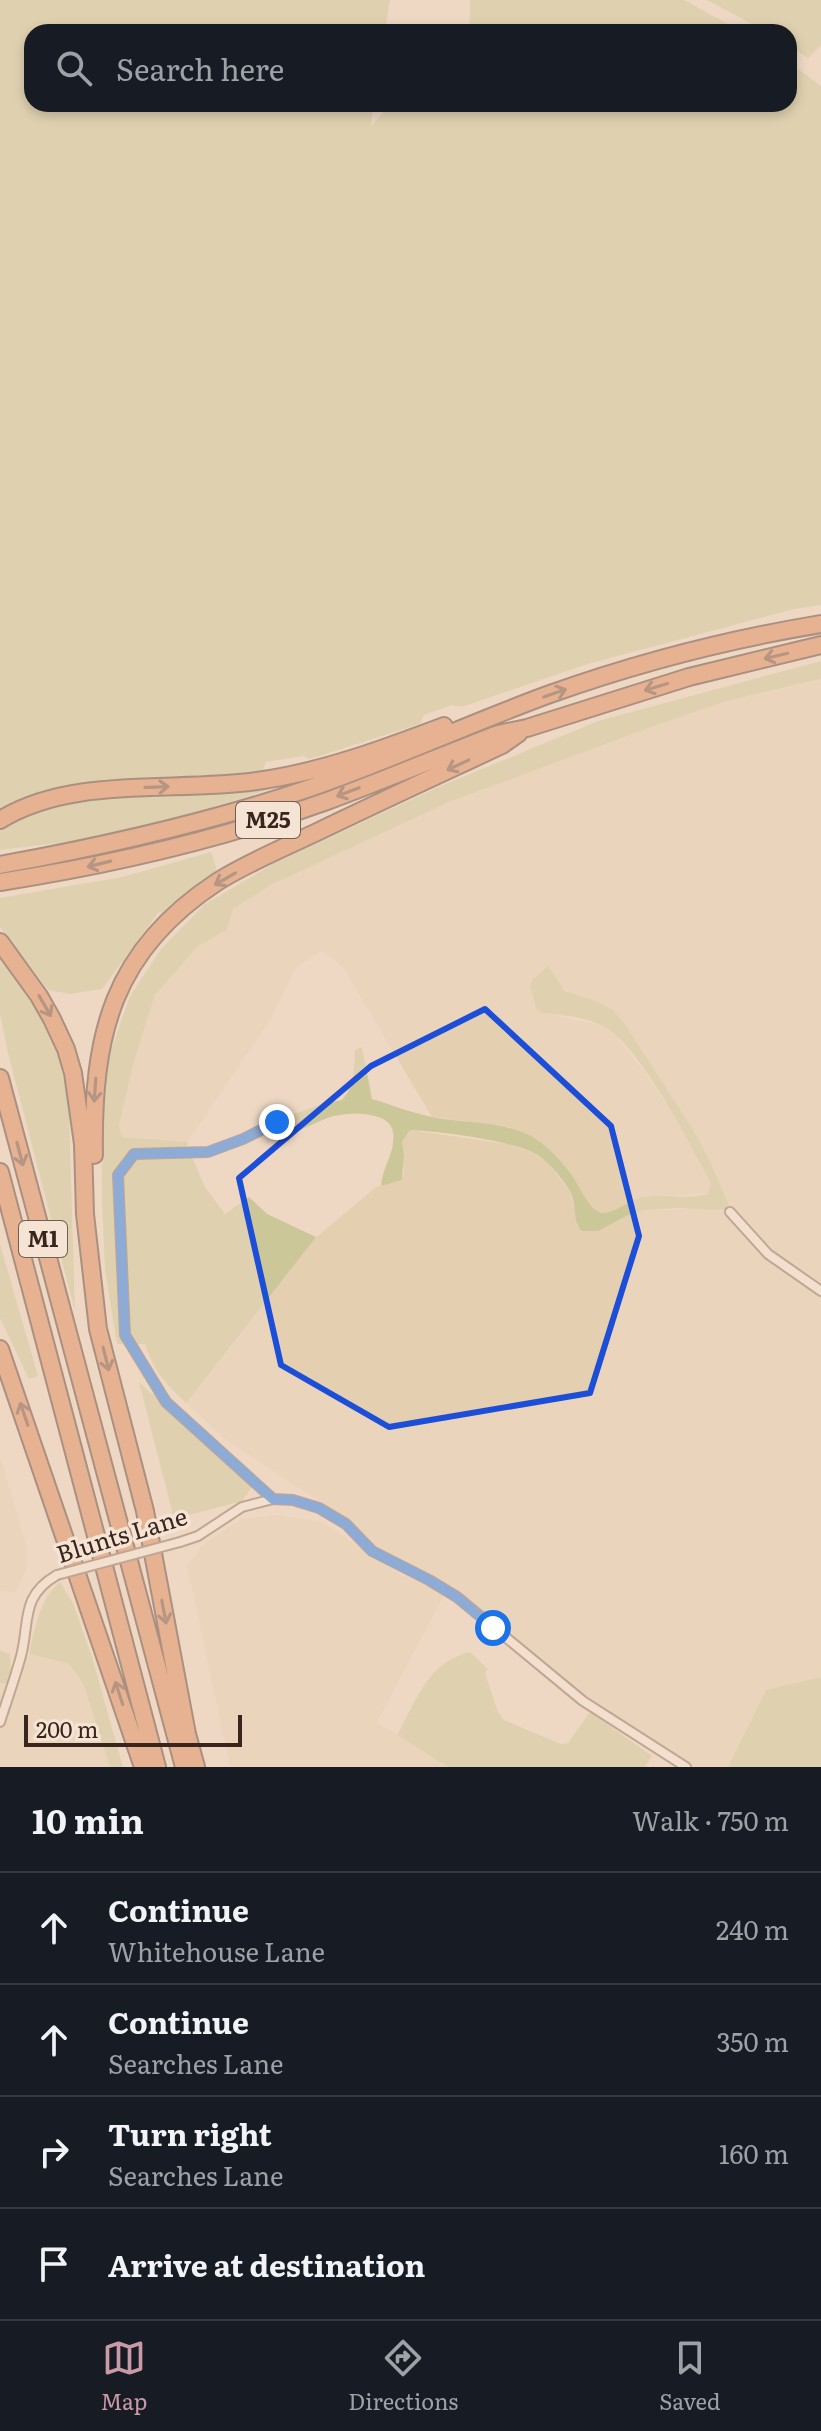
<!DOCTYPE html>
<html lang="en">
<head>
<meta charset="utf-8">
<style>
  :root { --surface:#171b24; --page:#20242c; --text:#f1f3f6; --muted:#9ea1a6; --line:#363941; --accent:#c999a5 }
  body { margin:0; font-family:Literata,serif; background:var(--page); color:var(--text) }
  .scale { position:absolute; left:24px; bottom:20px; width:218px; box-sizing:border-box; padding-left:8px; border:4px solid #39251e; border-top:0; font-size:22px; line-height:28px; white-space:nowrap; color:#39251e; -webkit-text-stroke:6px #f5e4d4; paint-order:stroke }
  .stop { position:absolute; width:24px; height:24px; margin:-18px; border:6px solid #1a73e8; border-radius:50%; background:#fff }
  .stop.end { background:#1a73e8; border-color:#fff; box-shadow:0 2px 8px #0008 }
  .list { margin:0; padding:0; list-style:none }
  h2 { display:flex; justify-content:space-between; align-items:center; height:104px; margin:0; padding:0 32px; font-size:34px }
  h2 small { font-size:26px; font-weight:400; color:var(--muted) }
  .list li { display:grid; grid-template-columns:52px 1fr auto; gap:24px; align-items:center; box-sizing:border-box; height:112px; padding:0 32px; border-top:2px solid var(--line) }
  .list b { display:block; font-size:30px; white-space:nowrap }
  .list p { margin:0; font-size:26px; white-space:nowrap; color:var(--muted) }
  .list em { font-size:26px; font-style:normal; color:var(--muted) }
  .icon { flex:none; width:44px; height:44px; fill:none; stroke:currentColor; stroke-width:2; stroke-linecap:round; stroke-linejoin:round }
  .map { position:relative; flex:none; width:821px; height:1767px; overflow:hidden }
  .search { position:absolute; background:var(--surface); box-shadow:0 4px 12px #0003; left:24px; right:24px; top:24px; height:88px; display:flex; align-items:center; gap:20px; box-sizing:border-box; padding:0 28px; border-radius:24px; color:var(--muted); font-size:30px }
  .sheet { height:552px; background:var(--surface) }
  nav { display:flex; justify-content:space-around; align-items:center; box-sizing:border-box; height:112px; border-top:2px solid var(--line); background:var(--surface); font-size:22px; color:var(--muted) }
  nav a { display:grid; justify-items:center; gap:4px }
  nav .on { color:var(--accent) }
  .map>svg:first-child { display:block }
  .farmland { fill:#e4d0b1 }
  .green { fill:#ccc798 }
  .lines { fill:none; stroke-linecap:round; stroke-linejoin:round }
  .minor-casing { stroke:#89695a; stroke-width:12 }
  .motorway-casing { stroke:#56382f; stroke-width:20 }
  .minor { stroke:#f9e7d7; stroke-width:8 }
  .motorway { stroke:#dd8355; stroke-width:16 }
  .minor-bridge-casing { stroke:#89695a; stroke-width:12; stroke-linecap:butt }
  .minor-bridge { stroke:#f9e7d7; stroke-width:8 }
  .oneway { stroke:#724631 }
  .route { stroke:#1a73e8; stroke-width:10 }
  .marked { fill:none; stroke:#1d4ed8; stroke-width:6; stroke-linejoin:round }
  .labels { text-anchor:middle; stroke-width:7; stroke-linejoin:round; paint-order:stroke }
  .shield { fill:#f5e4d4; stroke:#715e55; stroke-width:2 }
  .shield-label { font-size:22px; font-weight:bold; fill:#39251e }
  .street-label { font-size:24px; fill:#39251e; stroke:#f5e4d4 }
</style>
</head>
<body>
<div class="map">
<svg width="821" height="1767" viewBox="0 0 821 1767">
  <rect width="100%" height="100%" fill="#eed8c4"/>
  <!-- farmland -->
  <path class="farmland" d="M 821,680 L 821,1285 L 774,1254 L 731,1210 L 710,1161 L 693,1130 L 614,1012 L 600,1003 L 579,998 L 560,986 L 543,1013 L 601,1025 L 614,1033 L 643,1070 L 680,1124 L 711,1183 L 708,1194 L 645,1196 L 612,1212 L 601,1213 L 587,1202 L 575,1180 L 558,1159 L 538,1140 L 509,1127 L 432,1117 L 342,966 L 322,951 L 297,967 L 273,1015 L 188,1142 L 122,1137 L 119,1125 L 134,1061 L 155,995 L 198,946 L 227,930 L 233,909 L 271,885 L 449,802 L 643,730 L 727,701 Z
    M 410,1130 L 508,1144 L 532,1152 L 548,1163 L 571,1193 L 578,1227 L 645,1210 L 710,1208 L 724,1211 L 726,1216 L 764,1256 L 821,1295 L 821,1677 L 766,1690 L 728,1767 L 693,1767 L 641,1735 L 531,1655 L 452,1586 L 400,1565 L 380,1552 L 334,1511 L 225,1439 L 186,1403 L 312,1241 L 376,1187 L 402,1180 L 404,1172 L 402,1142 Z
    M 0,1455 L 25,1540 L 27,1568 L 15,1593 L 0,1590 Z
    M 279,1515 L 323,1522 L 401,1575 L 425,1583 L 444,1596 L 377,1722 L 448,1767 L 230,1767 L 187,1565 L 202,1546 L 240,1519 Z
    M 29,1654 L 69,1664 L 82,1684 L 110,1767 L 0,1767 L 0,1683 L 12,1689 Z"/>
  <!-- green -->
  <path class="green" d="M 0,0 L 390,0 L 385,32 L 32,32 L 32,104 L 373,104 L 371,126 L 391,104 L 789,104 L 789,62 L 821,86 L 821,605 L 794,609 L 588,664 L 462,707 L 452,705 L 424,715 L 420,724 L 310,759 L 303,756 L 266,762 L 263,770 L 234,777 L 0,811 Z
    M 470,0 L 684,0 L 743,32 L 469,32 Z
    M 707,0 L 821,0 L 821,45 L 808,58 L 789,46 L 789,32 L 767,32 Z
    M 821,661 L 821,679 L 727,701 L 654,726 L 449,802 L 271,885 L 233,909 L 227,930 L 198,946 L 155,995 L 134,1061 L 119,1125 L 122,1137 L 188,1142 L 185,1157 L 192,1157 L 205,1187 L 225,1214 L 249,1197 L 267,1214 L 316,1237 L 186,1403 C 166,1384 153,1370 145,1344 L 117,1344 L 105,1270 L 102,1203 L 101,1104 L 111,1050 L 130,996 L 161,949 L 205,904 L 275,863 L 436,788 L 598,721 Z
    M 292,783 L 186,815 L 75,841 L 0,850 L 0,827 L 45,807 L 74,800 Z
    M 211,852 L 218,874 L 166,914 L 159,912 L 102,989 L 70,994 L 48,990 L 0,927 L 0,898 L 122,877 Z
    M 0,954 L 40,1009 L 57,1045 L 69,1109 L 75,1311 L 7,1049 L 0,1013 Z
    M 548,966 L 565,991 L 600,1003 L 614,1011 L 625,1024 L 693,1130 L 710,1161 L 731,1210 L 678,1208 L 645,1210 L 628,1215 L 598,1231 L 582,1231 C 572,1222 577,1203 570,1191 C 561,1177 547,1159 532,1152 C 508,1140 437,1131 410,1130 L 402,1142 L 404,1155 L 402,1180 L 381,1186 C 382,1167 396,1152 393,1132 C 390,1109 342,1112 327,1118 C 317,1122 308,1127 298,1131 L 286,1117 L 322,1104 L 342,1100 C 355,1086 354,1068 355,1050 L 362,1047 L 372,1099 C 392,1105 412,1113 432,1117 C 467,1124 505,1120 536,1139 C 551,1149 565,1165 575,1180 C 583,1193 587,1206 601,1213 C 617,1213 628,1200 643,1197 C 664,1193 688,1200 708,1194 L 711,1183 C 691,1146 639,1044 603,1026 C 585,1017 562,1015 542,1013 L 537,1010 L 530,986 L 533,979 Z
    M 0,1244 L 38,1376 L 29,1379 L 0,1318 Z
    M 139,1382 L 253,1486 L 242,1501 L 174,1519 Z
    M 60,1582 L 73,1603 L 92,1657 L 123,1767 L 110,1767 L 83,1684 L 69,1664 L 29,1654 C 35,1628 39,1599 60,1582 Z
    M 0,1650 L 10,1654 L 11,1668 L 7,1685 L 0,1683 Z
    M 470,1652 L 488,1669 L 485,1673 L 498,1712 L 504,1720 L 561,1744 L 568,1743 L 590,1712 L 652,1756 L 645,1767 L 448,1767 L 397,1735 C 417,1700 427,1662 470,1652 Z
    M 821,1677 L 821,1767 L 728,1767 L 766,1690 Z"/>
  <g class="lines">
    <defs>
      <path id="minor" d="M 730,1212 L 768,1254 L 821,1291
        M 273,1499 L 166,1402 L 125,1335 L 118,1175 L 134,1154 L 208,1152 L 243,1139 L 277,1122
        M 180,1542 L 198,1536 L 242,1507 L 273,1499 L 293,1500 L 319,1508 L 346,1524 L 372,1551 L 429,1580 L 457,1597 L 583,1701 L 686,1767
        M 0,1722 C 7,1700 15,1678 21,1656 C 30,1622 20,1596 57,1575"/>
      <path id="motorway" d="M 0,820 C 73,775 175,793 257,781 C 322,772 383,749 444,726
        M 0,865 C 104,846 207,823 307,789 C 389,761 468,724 550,694 C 637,663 730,639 821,624
        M 0,882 C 110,865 222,839 327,801 C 384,780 441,756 498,734 L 527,728 L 689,677 L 821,645
        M 0,942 L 39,996 L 52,1019 L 66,1049 L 73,1073 L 83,1144 L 85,1214 L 98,1329 L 145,1511 L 187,1734 L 196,1767
        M 0,1078 L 184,1767
        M 94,1155 C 92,1035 112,951 217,882 C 247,863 283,848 315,833 C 377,803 440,774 502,745 L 519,733
        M 0,1172 L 157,1767
        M 0,1349 L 143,1767"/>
    </defs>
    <!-- minor casing -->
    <use href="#minor" class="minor-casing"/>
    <!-- motorway casing -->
    <use href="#motorway" class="motorway-casing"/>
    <!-- minor -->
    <use href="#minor" class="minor"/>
    <!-- motorway -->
    <use href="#motorway" class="motorway"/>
    <defs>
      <path id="minor-bridge" d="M 57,1575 L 180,1542"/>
    </defs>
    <!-- minor-bridge casing -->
    <use href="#minor-bridge" class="minor-bridge-casing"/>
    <!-- minor-bridge -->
    <use href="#minor-bridge" class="minor-bridge"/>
  </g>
  <!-- one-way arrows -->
  <defs><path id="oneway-shaft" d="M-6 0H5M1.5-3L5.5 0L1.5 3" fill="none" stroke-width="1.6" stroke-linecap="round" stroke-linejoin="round" transform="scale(2)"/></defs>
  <g class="oneway">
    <use href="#oneway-shaft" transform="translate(776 656) rotate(167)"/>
    <use href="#oneway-shaft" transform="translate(656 687) rotate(163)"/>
    <use href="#oneway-shaft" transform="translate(555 693) rotate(-19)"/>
    <use href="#oneway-shaft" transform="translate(458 765) rotate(155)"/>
    <use href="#oneway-shaft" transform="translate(157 787) rotate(-2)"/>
    <use href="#oneway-shaft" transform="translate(348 792) rotate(159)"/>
    <use href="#oneway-shaft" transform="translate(99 864) rotate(166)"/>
    <use href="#oneway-shaft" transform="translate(225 879) rotate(150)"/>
    <use href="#oneway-shaft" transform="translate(45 1006) rotate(60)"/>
    <use href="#oneway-shaft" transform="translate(95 1090) rotate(94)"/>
    <use href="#oneway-shaft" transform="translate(20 1154) rotate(75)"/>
    <use href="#oneway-shaft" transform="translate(106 1359) rotate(76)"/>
    <use href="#oneway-shaft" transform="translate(24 1414) rotate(-109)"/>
    <use href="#oneway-shaft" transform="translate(164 1612) rotate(79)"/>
    <use href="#oneway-shaft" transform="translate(119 1693) rotate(-108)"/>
  </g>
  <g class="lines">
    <!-- route -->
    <path class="route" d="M 277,1122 L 243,1139 L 208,1152 L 134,1154 L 118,1175 L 125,1335 L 166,1402 L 273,1499 L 293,1500 L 319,1508 L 346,1524 L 372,1551 L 429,1580 L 457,1597 L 493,1628"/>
  </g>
  <!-- marked area -->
  <path d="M0 0H821V1767H0ZM 485,1009 L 611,1126 L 639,1236 L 590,1393 L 389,1427 L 281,1365 L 239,1178 L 371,1066 Z" fill="#eed8c4" fill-opacity=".55" fill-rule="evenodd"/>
  <path class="marked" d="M 485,1009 L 611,1126 L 639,1236 L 590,1393 L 389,1427 L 281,1365 L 239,1178 L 371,1066 Z"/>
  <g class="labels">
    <!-- shield labels -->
    <g class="shield">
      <rect x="236" y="802" width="64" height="36" rx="6"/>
      <rect x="19" y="1221" width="48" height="36" rx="6"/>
    </g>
    <g class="shield-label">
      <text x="268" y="828">M25</text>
      <text x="43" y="1247">M1</text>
    </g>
    <!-- street labels -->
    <g class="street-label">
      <text transform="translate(122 1536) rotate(-17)" y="8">Blunts Lane</text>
    </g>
  </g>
</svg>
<div class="scale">200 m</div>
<div class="stop" style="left:493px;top:1628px"></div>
<div class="stop end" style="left:277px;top:1122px"></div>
<div class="search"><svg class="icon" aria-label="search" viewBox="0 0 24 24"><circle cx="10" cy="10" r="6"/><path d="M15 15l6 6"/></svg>Search here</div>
</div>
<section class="sheet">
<h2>10 min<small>Walk · 750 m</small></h2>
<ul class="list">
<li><svg class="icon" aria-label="ahead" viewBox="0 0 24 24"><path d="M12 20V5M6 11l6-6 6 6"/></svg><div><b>Continue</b><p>Whitehouse Lane</p></div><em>240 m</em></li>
<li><svg class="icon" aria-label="ahead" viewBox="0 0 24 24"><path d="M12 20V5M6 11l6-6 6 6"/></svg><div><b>Continue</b><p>Searches Lane</p></div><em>350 m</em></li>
<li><svg class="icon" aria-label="right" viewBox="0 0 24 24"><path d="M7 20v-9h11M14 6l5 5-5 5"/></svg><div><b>Turn right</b><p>Searches Lane</p></div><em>160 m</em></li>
<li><svg class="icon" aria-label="arrive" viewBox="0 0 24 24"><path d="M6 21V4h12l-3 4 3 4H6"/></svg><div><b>Arrive at destination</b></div></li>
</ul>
</section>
<nav>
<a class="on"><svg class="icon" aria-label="map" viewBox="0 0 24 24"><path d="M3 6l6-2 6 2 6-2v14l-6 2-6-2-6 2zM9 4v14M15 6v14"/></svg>Map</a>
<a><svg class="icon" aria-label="directions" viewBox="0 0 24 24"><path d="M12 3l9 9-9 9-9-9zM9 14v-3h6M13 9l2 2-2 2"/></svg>Directions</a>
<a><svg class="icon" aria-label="saved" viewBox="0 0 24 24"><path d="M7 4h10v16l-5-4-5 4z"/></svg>Saved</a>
</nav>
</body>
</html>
